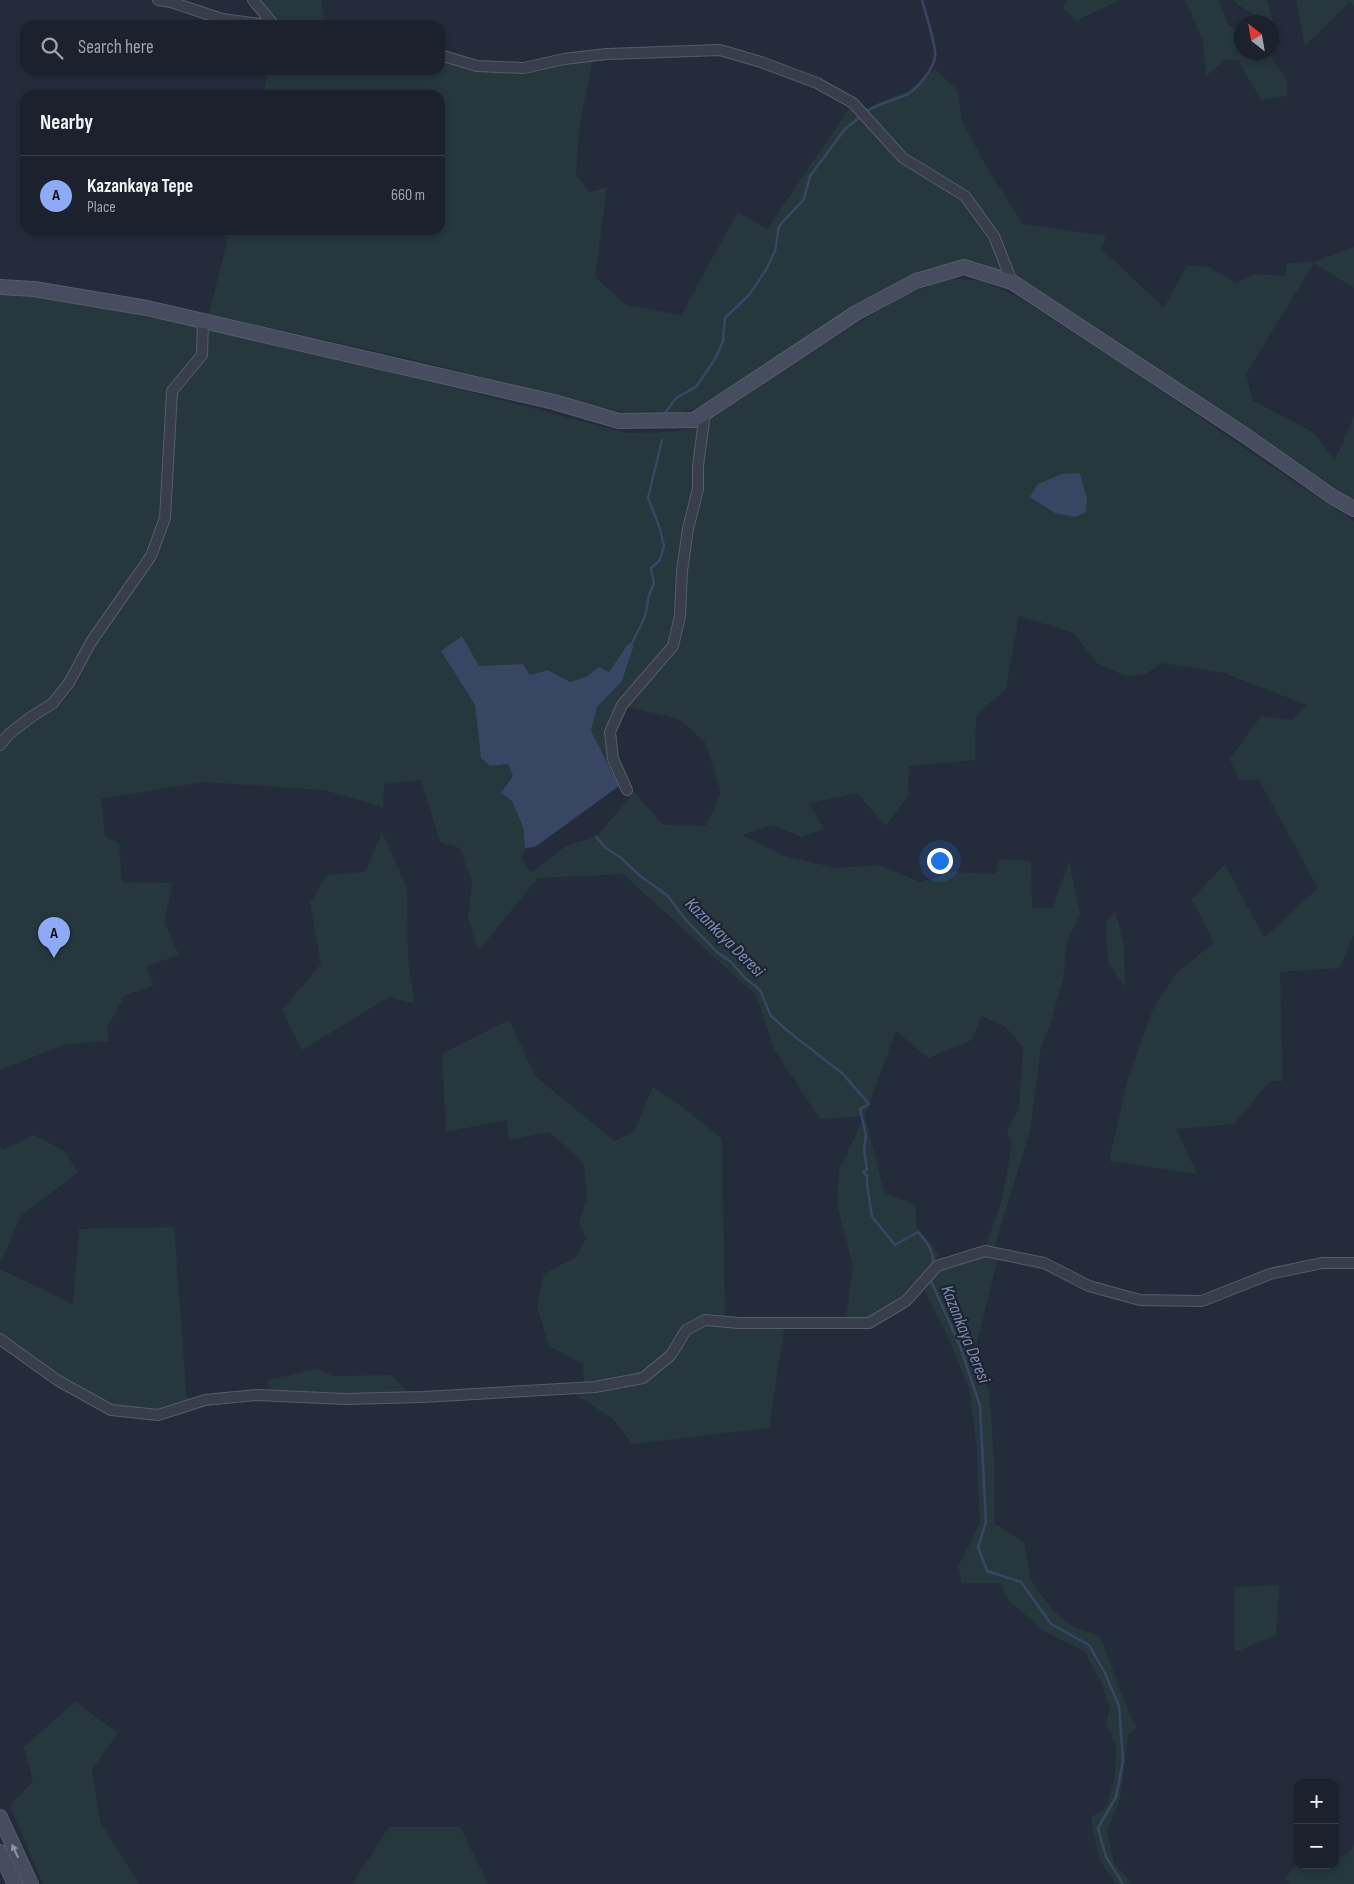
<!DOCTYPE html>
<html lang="en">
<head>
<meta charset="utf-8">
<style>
  :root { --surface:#1b212d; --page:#242935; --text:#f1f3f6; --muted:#a0a3aa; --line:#393e49; --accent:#8caaf5 }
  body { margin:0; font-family:"Sofia Sans Condensed",sans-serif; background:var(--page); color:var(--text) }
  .controls { position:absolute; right:15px; bottom:15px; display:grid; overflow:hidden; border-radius:10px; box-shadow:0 2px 8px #0003 }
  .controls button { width:45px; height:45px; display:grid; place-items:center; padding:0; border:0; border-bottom:1px solid var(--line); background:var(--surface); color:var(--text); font:25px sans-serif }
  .compass { position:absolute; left:1234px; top:15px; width:45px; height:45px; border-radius:50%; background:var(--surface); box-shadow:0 2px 8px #0003; rotate:329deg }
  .you { position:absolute; left:939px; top:860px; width:18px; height:18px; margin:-12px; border:4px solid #fff; border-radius:50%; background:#1a73e8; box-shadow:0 0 0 8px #1a73e833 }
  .badge { display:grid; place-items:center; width:32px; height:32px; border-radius:50%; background:var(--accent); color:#111; font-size:16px; font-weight:700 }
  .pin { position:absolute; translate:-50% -41px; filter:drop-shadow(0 1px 2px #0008) }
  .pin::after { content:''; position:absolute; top:26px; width:18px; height:15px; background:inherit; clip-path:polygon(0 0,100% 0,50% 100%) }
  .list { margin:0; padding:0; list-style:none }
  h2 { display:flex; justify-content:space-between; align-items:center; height:65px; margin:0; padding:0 20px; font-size:21px }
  h2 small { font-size:16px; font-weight:400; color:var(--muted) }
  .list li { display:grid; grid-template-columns:32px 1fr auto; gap:15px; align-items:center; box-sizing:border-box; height:80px; padding:0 20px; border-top:1px solid var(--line) }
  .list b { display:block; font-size:19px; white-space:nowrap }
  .list p { margin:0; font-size:16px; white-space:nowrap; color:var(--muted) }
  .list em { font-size:16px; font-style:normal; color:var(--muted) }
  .icon { flex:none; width:28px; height:28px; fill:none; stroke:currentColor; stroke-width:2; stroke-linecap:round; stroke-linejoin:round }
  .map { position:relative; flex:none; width:1354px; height:1884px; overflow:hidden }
  .search { position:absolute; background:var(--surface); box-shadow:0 2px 8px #0003; left:20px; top:20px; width:425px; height:55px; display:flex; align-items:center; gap:12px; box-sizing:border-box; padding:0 18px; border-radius:15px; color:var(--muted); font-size:19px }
  .panel { position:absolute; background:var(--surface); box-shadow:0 2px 8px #0003; left:20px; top:90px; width:425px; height:145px; border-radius:15px }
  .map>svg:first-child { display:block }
  .green { fill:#26383d }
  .water { fill:#394663 }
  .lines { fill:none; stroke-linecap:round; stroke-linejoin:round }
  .stream { stroke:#394663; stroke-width:2.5 }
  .street-casing { stroke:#565c6a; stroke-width:12 }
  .secondary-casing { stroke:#565c6a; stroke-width:16 }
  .street { stroke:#383e4c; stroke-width:10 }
  .secondary { stroke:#464d5f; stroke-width:14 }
  .oneway { fill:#8e93a3 }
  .labels { text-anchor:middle; stroke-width:4.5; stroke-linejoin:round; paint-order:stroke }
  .water-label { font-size:18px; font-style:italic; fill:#7c8daf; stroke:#1d2331 }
</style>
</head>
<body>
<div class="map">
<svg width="1354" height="1884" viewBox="0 0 1354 1884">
  <rect width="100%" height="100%" fill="#242c3c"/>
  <!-- green -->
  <path class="green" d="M 258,0 L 321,0 L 326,25 L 297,25 L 277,22 Z
    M 1066,0 L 1120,0 L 1076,21 L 1063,8 Z
    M 1185,0 L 1219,0 L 1228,25 L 1241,33 L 1242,52 L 1268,53 L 1287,81 L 1286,96 L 1261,100 L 1238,60 L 1226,59 L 1206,76 L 1203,40 Z
    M 1232,0 L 1267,0 L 1276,32 L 1272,29 L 1272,22 L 1263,22 Z
    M 1296,0 L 1354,0 L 1354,6 L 1350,1 L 1305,46 Z
    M 440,58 L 477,69 L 593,59 L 580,122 L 576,175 L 589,192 L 607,187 L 595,277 L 626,305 L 681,315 L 738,212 L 767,229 L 851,106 L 902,164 L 963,198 L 990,237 L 1003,272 L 974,261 L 924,269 L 863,301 L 748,375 L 713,400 L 696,408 L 672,415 L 630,414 L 411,359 L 209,314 L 230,230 L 440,230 L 440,95 L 263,95 L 267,76 L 259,70 L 440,70 Z
    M 935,69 L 957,90 L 962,121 L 987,168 L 1023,224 L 1106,236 L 1102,249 L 1164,308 L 1187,265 L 1209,267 L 1236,283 L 1253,274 L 1285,276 L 1287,263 L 1314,262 L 1354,247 L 1354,288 L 1314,263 L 1246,374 L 1253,401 L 1313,432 L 1335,460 L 1354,416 L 1354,501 L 1254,432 L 1012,273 L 969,193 L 906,155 L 863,110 L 907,91 Z
    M 948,278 L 983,281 L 1018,297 L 1119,362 L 1278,471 L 1354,521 L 1354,935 L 1339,968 L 1280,972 L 1283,1081 L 1270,1081 L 1234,1124 L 1176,1129 L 1197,1174 L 1109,1161 L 1127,1082 L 1152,1011 L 1177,972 L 1214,943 L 1192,899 L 1225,864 L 1264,938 L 1318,888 L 1259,780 L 1239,780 L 1230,759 L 1261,716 L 1292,720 L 1307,705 L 1224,673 L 1163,663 L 1145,674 L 1125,676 L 1097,663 L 1074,633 L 1019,616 L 1006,689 L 976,715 L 975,760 L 909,766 L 908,796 L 886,826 L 857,793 L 809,803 L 824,829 L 802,837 L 771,825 L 742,835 L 785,856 L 836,868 L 879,865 L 920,882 L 951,872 L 996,874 L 998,859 L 1031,861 L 1032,908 L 1053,908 L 1069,861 L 1080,914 L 1067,942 L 1063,979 L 1050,1025 L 1041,1047 L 1030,1131 L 994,1248 L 985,1248 L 1002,1200 L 1012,1144 L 1007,1130 L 1019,1109 L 1023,1047 L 1005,1026 L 981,1016 L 972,1040 L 928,1058 L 896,1031 L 865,1116 L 884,1192 L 915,1205 L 917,1227 L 938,1253 C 934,1276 891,1310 869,1319 C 863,1321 853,1320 846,1320 L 853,1266 L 837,1205 L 839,1170 L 865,1116 L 820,1119 L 775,1051 L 756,995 L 623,874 L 538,878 L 478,951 L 468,917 L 472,882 L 460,848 L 440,842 L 421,780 L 384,784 L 383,807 L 324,790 L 203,782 L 101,799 L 105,837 L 119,843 L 122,882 L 173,883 L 164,922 L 179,955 L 146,966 L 154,985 L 125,995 L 107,1028 L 109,1041 L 66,1044 L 0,1070 L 0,752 L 14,734 L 63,703 L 78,682 L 95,643 L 158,556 L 170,509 L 175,393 L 207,356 L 208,329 L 455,388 L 627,433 L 673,432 L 698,427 L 693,468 L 694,487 L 683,536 L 678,616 L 670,645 L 618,704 L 608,732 L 610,759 L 623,783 L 619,786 L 591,731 L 596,707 L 622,681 L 633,648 L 633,641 L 627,645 L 609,672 L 599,667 L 586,677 L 570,682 L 548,670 L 530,675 L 522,664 L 479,666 L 462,636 L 441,651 L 475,705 L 481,758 L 490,766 L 508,764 L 513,776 L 501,793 L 512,801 L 523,827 L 525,848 L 522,859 L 531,873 L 566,846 L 596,837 L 629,799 L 629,786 L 663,825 L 706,826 L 721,792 L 705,742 L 679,719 L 624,706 L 676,648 L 685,615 L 686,569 L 691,529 L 703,488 L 703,466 L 710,419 L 804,355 L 902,297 Z
    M 0,292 L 105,308 L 198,326 L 199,354 L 166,392 L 164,485 L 160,517 L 145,558 L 68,680 L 50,697 L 8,728 L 0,737 Z
    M 382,832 L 407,888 L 408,960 L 415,1004 L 389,997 L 302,1050 L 282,1010 L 321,964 L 310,903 L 327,875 L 365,872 Z
    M 1115,911 L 1124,947 L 1125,987 L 1108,962 L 1106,923 Z
    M 509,1020 L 535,1076 L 614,1141 L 634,1132 L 653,1087 L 682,1107 L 722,1138 L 725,1315 L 703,1314 L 681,1326 L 667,1352 L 641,1375 L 584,1382 L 583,1364 L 549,1346 L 537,1306 L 544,1274 L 576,1257 L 586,1239 L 579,1222 L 587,1198 L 584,1163 L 549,1132 L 509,1140 L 507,1120 L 446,1132 L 442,1054 Z
    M 34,1135 L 64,1151 L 78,1172 L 21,1216 L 0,1264 L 0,1147 L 3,1150 Z
    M 174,1227 L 187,1403 L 156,1411 L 112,1408 L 59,1378 L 0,1336 L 0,1269 L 73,1304 L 79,1229 Z
    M 984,1256 L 998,1259 L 973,1357 L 989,1391 L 994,1458 L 994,1523 L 1024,1543 L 1031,1580 L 1052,1610 L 1073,1627 L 1100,1636 L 1129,1713 L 1136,1727 L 1128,1735 L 1120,1799 L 1107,1831 L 1114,1863 L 1132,1884 L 1116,1884 L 1100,1860 L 1093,1832 L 1091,1817 L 1107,1807 L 1115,1775 L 1116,1745 L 1106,1723 L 1110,1708 L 1101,1682 L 1084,1651 L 1044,1631 L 1007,1599 L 1000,1583 L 962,1583 L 958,1567 L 980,1524 L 977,1450 L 969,1388 L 945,1331 L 923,1287 L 939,1269 Z
    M 706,1324 L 784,1329 L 769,1428 L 632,1444 L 612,1418 L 573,1393 L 600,1391 L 644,1383 L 675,1360 L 689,1334 Z
    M 318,1369 L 332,1376 L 392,1375 L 408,1394 L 342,1395 L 269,1391 L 267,1380 Z
    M 1279,1585 L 1276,1635 L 1235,1652 L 1235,1587 Z
    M 75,1702 L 118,1733 L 92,1769 L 100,1822 L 139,1884 L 43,1884 L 10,1806 L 33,1781 L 24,1747 Z
    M 389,1827 L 460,1827 L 488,1884 L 352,1884 Z
    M 1354,1845 L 1354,1884 L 1289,1884 L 1286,1879 L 1298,1859 L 1298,1865 L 1335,1865 L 1335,1856 L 1348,1855 Z"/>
  <!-- water -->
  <path class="water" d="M 1080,473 L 1087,500 L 1086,512 L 1076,517 L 1055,513 L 1030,497 L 1038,484 L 1062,474 Z
    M 462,636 L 479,666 L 523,664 L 530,675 L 548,670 L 570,682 L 586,677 L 599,667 L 609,672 L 627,645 L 633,641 L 633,648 L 622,681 L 597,707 L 591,731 L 619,786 L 535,847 L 525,848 L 523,827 L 512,801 L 501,793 L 513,776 L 508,764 L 490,766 L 481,758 L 475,705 L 441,651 Z"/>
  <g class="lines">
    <!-- stream -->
    <path class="stream" d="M 865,113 C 877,103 893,101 908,94 C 917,89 934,68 935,57 C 937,48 925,11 922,0
      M 665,413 L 676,398 L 696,387 L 715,359 L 723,341 L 725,318 L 749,295 L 766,270 L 775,251 L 779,226 L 804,199 L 810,176 L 845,129 L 860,117
      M 633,641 L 645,617 L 649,595 L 654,583 L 651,568 L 660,560 L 664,546 L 660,529 L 648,498 L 662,440
      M 596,837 L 606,848 L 620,857 L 639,875 L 668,896 L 685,919 L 717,952 L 731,962 L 745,978 L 760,990 L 771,1016 L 789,1032 L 843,1074 L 869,1104 L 860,1109 L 866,1135 L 864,1149 L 867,1170 L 863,1172 L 867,1176 L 867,1184 L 872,1217 L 895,1245 L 918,1232 C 927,1243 934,1250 933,1265
      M 932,1278 L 931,1281 L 960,1346 L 980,1406 L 986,1522 L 978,1547 L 987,1571 L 1021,1582 L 1051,1624 L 1089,1645 L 1105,1673 L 1119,1706 L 1123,1761 L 1116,1797 L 1098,1828 L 1106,1857 L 1123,1884"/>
    <defs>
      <path id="street" d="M 158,0 L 171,2 L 222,19 L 268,25
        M 253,0 L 274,25
        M 440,55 L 477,66 L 524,68 L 564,59 L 607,54 L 720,50 L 761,62 L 817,83 L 853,103 L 903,158 L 965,196 L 994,236 L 1012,282
        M 0,745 L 9,734 L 31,717 L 53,703 L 69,683 L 91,642 L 151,556 L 165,518 L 172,391 L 202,355 L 203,321
        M 627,790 L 613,759 L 610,732 L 622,705 L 673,646 L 680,616 L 682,571 L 688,529 L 698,489 L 698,466 L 705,413
        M 0,1339 L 57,1380 L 111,1410 L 158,1415 L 205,1400 L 257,1395 L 345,1399 L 423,1397 L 595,1387 L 643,1378 L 671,1355 L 686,1330 L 705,1320 L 739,1323 L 869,1323 L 906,1301 L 937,1266 L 985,1251 L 1044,1263 L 1089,1286 L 1140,1300 L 1202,1301 L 1270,1274 L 1322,1263 L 1354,1263"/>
      <path id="secondary" d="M 0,287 L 34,289 L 147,308 L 554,402 L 619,421 L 694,420 L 856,313 L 916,281 L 964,267 L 1012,282 L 1246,436 L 1333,497 L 1354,509
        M 0,1817 L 31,1884
        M 0,1852 L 15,1884"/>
    </defs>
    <!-- street casing -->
    <use href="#street" class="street-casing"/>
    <!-- secondary casing -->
    <use href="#secondary" class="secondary-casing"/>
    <!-- street -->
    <use href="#street" class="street"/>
    <!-- secondary -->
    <use href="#secondary" class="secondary"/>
  </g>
  <!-- one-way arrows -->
  <defs><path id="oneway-solid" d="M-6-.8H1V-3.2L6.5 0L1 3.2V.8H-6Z" transform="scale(1.25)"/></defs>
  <use class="oneway" href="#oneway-solid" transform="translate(15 1851) rotate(-115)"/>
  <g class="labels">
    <!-- water labels -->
    <g class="water-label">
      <text transform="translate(725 937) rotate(45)" y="6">Kazankaya Deresi</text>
      <text transform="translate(966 1334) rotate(68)" y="6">Kazankaya Deresi</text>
    </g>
  </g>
</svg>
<div class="controls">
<button>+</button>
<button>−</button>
</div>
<svg class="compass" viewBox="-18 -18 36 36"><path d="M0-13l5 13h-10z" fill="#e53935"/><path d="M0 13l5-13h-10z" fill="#a0a3aa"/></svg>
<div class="you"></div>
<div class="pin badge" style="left:54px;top:958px">A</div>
<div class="search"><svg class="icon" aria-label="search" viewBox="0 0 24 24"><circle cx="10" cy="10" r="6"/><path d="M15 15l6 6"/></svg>Search here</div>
<section class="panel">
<h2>Nearby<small></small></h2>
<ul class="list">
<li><span class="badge">A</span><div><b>Kazankaya Tepe</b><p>Place</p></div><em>660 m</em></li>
</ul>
</section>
</div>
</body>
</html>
